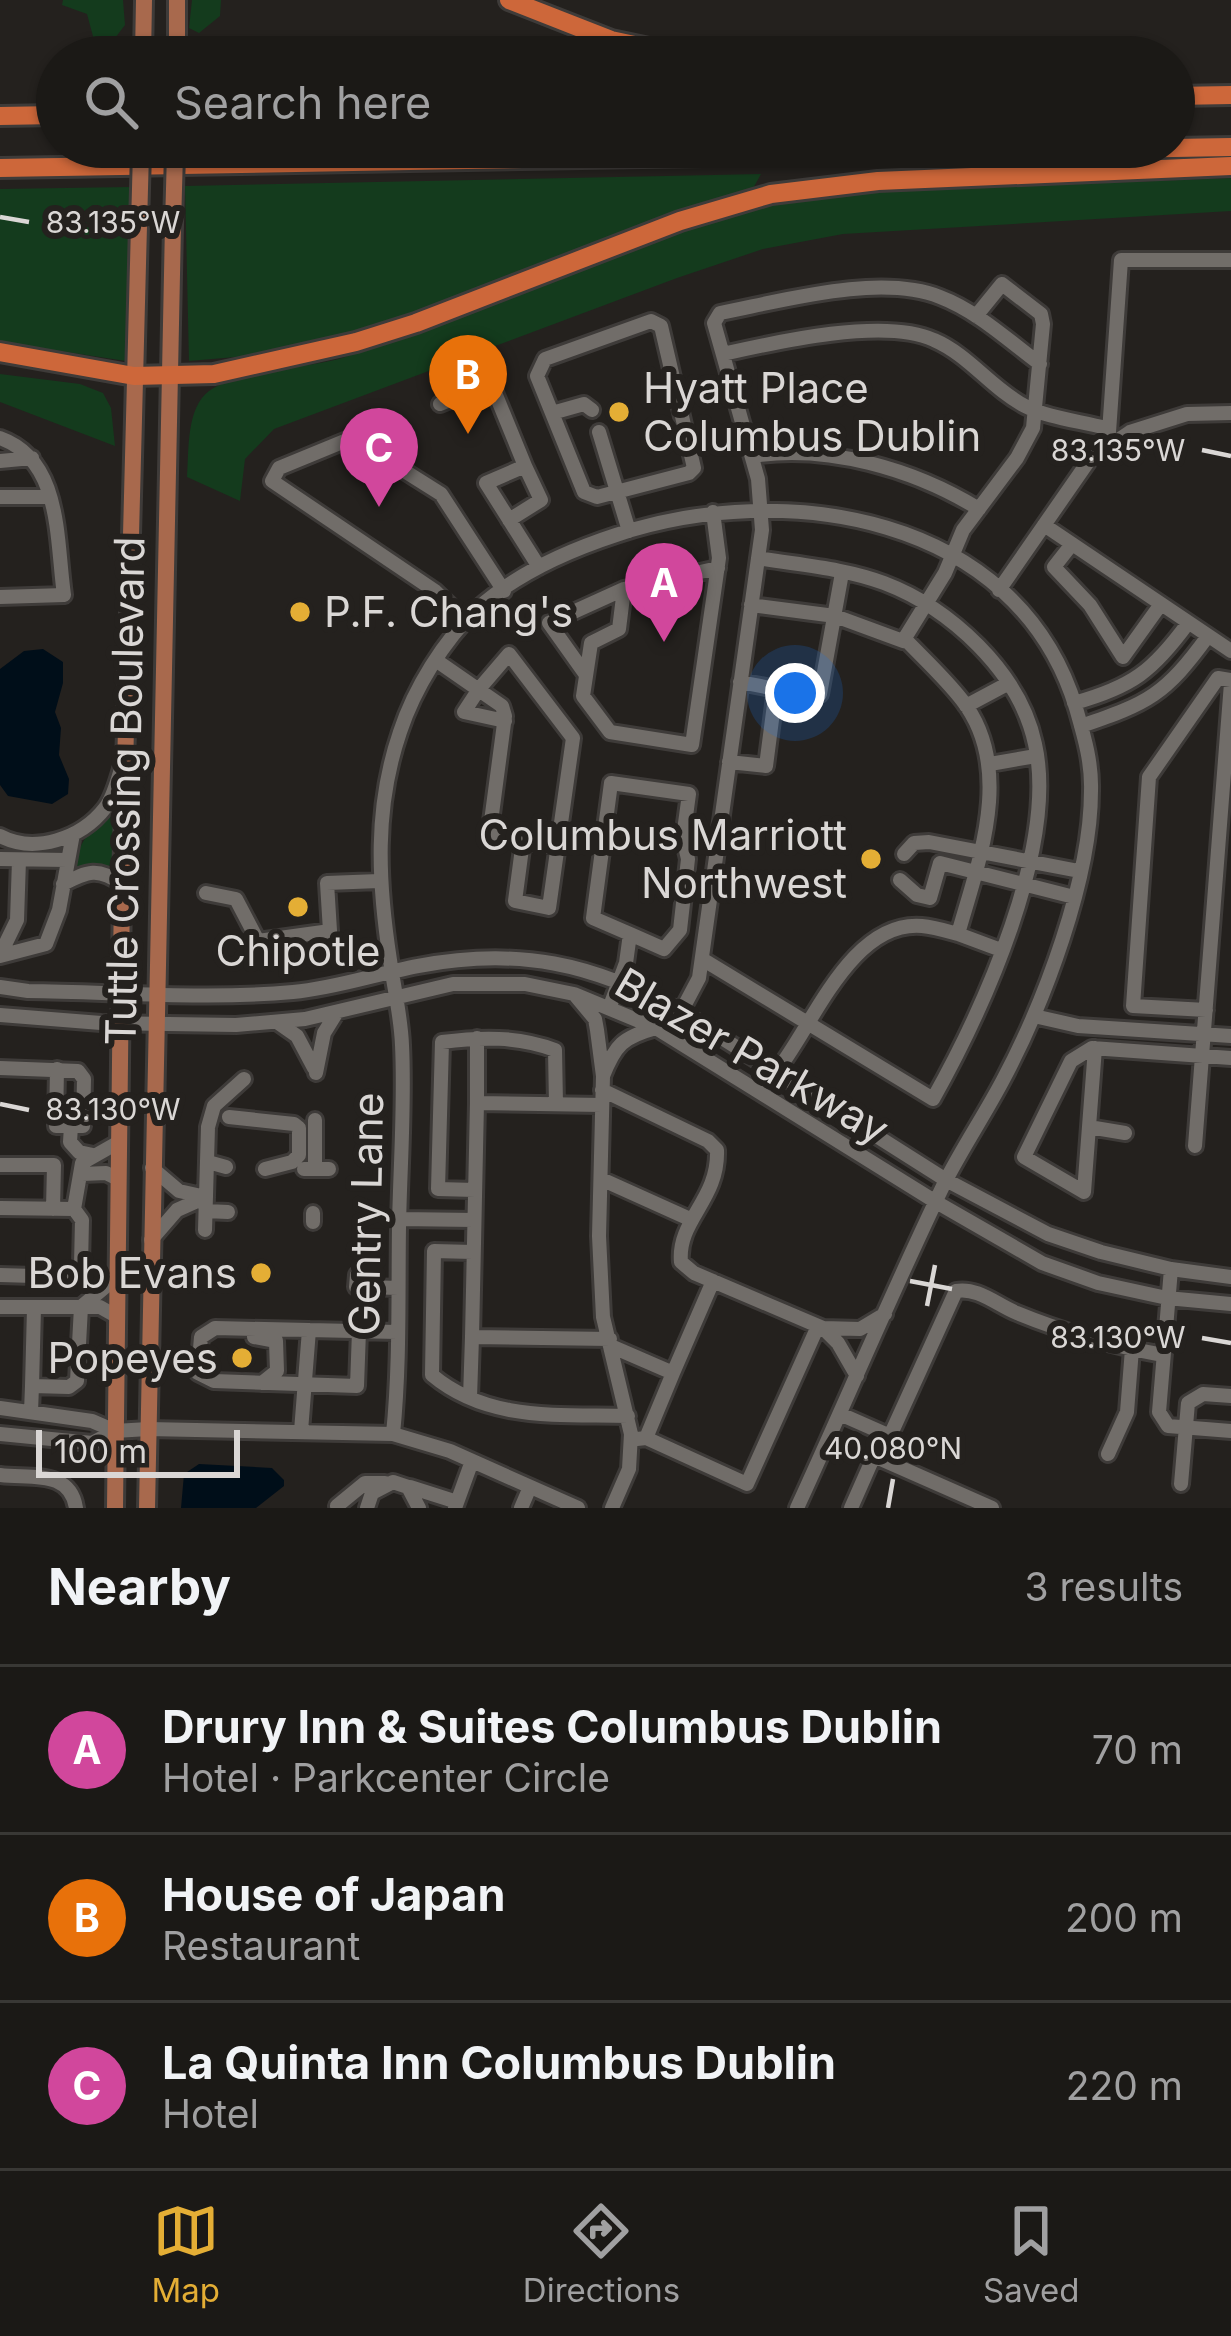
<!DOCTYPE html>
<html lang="en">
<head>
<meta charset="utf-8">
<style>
  :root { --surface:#1b1916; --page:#282623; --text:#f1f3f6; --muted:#a0a0a1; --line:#393835; --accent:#e4ae35 }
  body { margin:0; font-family:Inter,sans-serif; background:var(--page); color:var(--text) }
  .scale { position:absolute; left:36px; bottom:30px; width:204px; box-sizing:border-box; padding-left:12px; border:6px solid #dad7d5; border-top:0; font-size:33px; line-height:42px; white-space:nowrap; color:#dad7d5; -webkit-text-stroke:9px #24211e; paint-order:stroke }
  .you { position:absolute; left:795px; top:693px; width:42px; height:42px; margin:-30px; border:9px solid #fff; border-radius:50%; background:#1a73e8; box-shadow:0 0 0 18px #1a73e833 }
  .badge { display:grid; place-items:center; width:78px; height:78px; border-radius:50%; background:var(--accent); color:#fff; font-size:39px; font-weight:700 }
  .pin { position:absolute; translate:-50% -99px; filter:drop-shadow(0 3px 6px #0008) }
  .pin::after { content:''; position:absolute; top:63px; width:42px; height:36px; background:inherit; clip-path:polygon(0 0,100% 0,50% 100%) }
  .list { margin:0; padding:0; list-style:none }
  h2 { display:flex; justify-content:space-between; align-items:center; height:156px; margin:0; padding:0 48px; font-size:51px }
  h2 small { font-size:39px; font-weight:400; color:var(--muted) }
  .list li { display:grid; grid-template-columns:78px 1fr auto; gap:36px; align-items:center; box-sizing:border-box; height:168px; padding:0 48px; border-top:3px solid var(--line) }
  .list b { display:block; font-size:45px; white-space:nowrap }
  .list p { margin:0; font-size:39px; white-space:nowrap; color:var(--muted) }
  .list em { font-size:39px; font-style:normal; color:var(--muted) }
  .icon { flex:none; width:66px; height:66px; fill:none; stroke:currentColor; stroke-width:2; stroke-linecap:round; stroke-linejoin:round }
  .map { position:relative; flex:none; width:1231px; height:1508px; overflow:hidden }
  .search { position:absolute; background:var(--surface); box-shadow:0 3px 9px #0004; left:36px; right:36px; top:36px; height:132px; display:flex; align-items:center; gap:30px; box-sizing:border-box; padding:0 42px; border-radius:66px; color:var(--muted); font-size:45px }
  .sheet { height:660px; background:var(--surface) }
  nav { display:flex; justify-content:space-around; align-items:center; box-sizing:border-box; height:168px; border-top:3px solid var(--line); background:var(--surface); font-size:33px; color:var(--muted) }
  nav a { display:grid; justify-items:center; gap:6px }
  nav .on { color:var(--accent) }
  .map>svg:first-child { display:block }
  .green { fill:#143b1d }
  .water { fill:#000e19 }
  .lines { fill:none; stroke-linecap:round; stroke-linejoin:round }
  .minor-casing { stroke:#3e3b39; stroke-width:20 }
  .major-casing { stroke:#3e3b39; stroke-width:22 }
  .highway-casing { stroke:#3e3b39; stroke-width:24 }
  .minor { stroke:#716d69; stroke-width:14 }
  .major { stroke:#a8694d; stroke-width:16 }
  .highway { stroke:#cd673a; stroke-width:18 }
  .major-bridge-casing { stroke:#3e3b39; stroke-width:22; stroke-linecap:butt }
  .major-bridge { stroke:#a8694d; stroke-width:16 }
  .ticks { fill:none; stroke:#dad7d5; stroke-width:4.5 }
  .poi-dot { fill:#e4ae35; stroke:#24211e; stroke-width:4.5 }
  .labels { text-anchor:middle; stroke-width:12; stroke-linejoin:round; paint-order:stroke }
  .poi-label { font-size:42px; fill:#dad7d5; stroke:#24211e; text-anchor:end }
  .street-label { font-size:42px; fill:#dad7d5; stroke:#24211e }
  .ticks-label { font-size:30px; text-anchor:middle; fill:#dad7d5; stroke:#24211e; stroke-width:12; stroke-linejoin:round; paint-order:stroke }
</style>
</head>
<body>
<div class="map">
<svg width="1231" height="1508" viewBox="0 0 1231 1508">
  <rect width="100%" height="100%" fill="#24211e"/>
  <!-- green -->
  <path class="green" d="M 63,0 L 123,0 L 125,25 L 109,46 L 94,40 L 87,14 L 62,5 Z
    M 192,0 L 221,0 L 220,16 L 199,33 L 189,28 Z
    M 761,174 L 751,192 L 418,312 L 335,337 L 271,354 L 189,361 L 185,186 Z
    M 1231,178 L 1231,211 L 843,234 L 763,249 L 677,278 L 274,429 L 245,459 L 240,501 L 187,477 C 189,451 186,408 209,391 C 235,371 308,368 342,358 C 505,308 659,216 829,194 Z
    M 130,187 L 126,361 L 0,342 L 0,189 Z
    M 0,374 L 80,384 L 103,393 L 111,408 L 115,446 L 0,402 Z
    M 114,803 L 113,869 L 99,865 L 77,870 C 74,841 97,826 114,803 Z"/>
  <!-- water -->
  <path class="water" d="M 43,649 L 63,662 L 63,683 L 55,712 L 61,728 L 59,755 L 69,779 L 68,794 L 52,804 L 8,796 L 0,785 L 0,669 L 24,651 Z
    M 199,1464 L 272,1468 L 284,1480 L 284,1486 L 256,1508 L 181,1508 L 184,1474 Z"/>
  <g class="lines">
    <defs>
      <path id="minor" d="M 651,321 L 661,326 L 694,468 L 689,473 L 597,497 L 584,492 L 537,376 L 545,359 Z
        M 723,354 C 776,342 885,317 934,340 C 969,355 992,389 1025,406 C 1048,418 1080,421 1106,428
        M 440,404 L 491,383 L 525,466 L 486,483 L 539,567
        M 552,413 L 584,404 L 592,410
        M 599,432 L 629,531
        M 1109,432 L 1121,260 L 1231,260
        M 0,438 C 62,460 56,539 64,595 L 0,597
        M 752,456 C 827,444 914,469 979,509
        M 0,461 L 32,458
        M 0,497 L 50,497
        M 509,520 L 541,500 L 525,466
        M 1044,525 L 1231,651
        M 1072,544 L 1054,567 L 1090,605 L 1123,657 L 1161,604
        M 624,589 L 619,629 L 591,643 L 583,696 L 610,732 L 692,745 L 719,558 L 713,512
        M 999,590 L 1090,459 L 1130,432 L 1187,414 L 1231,413
        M 751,605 L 835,616 L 903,641 L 945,573 L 963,530 L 1017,458 L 1033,428 L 1043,324 L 1041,314 L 1002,284 L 976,316
        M 467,622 L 435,591 L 272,481 L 279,468 L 352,438 L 441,494 L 504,591
        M 437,661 L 502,706 L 505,716 L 490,829 L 498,837 L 559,846
        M 586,675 L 549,623 L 624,589 L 718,568
        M 740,682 L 776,689
        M 1074,703 C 1132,687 1153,671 1188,623
        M 966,706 L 1009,683
        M 505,721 L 464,712 L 479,689 L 509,654 L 573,738 L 549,908 L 515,901 L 523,841
        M 1081,726 C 1149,703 1165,695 1208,636
        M 729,762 L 766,766 L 776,689 L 820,694 L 842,573
        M 990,764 L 1036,756
        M 0,836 C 34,854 81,839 105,808 C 114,797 118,777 123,763
        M 904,854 L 914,843 L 929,842 L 1079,871
        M 0,859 L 67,860
        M 900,880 L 917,895 L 930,898 L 940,863 L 1074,897
        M 63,884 C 88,871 98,867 122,884
        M 206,893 L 236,899 L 258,941 L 330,931 L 327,883 L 379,881
        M 958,934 L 1001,950
        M 1,953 L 17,920 L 19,860
        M 0,956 L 46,944 L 59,910 L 73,834
        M 702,959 L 933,1099 C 983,1010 1058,846 1035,744 C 1020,672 950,608 884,583 C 844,568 799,565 758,558
        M 0,987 L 28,991 C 116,992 206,1000 293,992 C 336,988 376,974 418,966 C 518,947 593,963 681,1012 L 946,1180 L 1048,1234 L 1101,1252 L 1171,1269 L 1231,1277
        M 575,995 L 595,1019 L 597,1030 L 603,1076 L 599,1236 L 603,1317 L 631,1434 L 629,1469 L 612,1508
        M 610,1006 L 626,963 L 630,934 L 593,918 L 611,783 L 689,794 L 683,838 L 688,859 L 680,930 L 664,949 L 630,934
        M 1206,1010 L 1133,1006 L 1149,777 L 1218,678 L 1231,680
        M 681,1012 L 699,978 L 762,530 L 758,479 L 714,323 L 720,313 C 782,301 880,273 940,297 C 977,311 1009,341 1040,364
        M 0,1015 L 101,1023 L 236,1025 L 305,1019 L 453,984 L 525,984 L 574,994 L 656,1028 L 936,1202 L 1042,1263 L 1098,1283 L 1167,1298 L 1231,1304
        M 1034,1016 L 1078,1026 L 1231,1036
        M 277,1022 L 297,1036 L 314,1068
        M 1095,1048 L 1084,1192 L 1024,1157 L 1071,1061 L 1092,1048 L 1231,1058
        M 0,1068 L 78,1071 L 84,1079 L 83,1126 L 56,1126 L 57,1069
        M 776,1072 C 813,1026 851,920 922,926 C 934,927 947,931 958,934 C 979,860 1015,768 962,700 C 945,678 924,659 905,639
        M 316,1073 L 324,1033 L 337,1012
        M 603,1076 C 615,1045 623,1037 656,1028
        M 602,1090 L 708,1141 L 717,1150 C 719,1200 677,1220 681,1262 L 694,1273 L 823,1328 L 860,1329 L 885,1314
        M 477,1103 L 477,1038
        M 602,1105 L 477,1103 L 472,1337 L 610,1339
        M 229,1117 L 294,1124 L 299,1128 L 299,1155 L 292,1162 L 265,1169
        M 315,1120 L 315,1169
        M 71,1126 L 70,1142 L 79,1152 L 93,1155
        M 1089,1127 L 1125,1133
        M 1195,1146 L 1231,683
        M 208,1162 L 226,1167
        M 0,1165 L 54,1165 L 53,1209
        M 304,1169 L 329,1169
        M 82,1174 L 106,1173 L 118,1179
        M 601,1179 L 692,1220
        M 475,1190 L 438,1189 L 442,1042 C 481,1037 518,1036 555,1050 L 556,1104
        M 0,1208 L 74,1209
        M 206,1211 L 228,1212
        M 400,1219 L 474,1220
        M 313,1222 L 313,1213
        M 205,1230 L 208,1127 L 214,1106 L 244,1079
        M 151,1240 L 177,1210 L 206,1197 L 179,1191 L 152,1168
        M 473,1252 L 434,1251 L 432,1375 C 488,1422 559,1414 628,1416
        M 1171,1269 L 1159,1412 L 1168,1426 L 1231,1431
        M 0,1275 L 68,1277 L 81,1265 L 82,1220 L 74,1209 L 82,1163 L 119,1142
        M 356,1287 L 357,1275
        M 367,1287 L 398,1288
        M 0,1307 L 81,1307 L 77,1381 L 69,1387 L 32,1386 L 31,1412
        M 116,1316 L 100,1307 L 81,1307 L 117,1277
        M 823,1328 L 838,1343 L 857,1376
        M 359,1331 L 357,1386 L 214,1381 L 198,1373 L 201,1337 L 215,1328 L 397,1332
        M 254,1337 L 276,1341 L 277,1371 L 262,1383
        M 613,1347 L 673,1373 L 713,1281
        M 32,1386 L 34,1308
        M 470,1398 L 472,1337
        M 0,1408 L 92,1421 L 115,1431
        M 840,1414 L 890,1436 L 956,1291 C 978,1287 997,1305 1017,1313 C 1063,1332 1114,1346 1163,1355
        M 301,1431 L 309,1330
        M 0,1434 L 92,1443 L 115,1431 L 148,1429 L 393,1434 L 450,1451 L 578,1508
        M 393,1434 C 400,1366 398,1296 399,1227 C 400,1167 405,1105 402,1045 C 401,1017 394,988 390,960 C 378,882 374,808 400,732 C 414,689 444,640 477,609 C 516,574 567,551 616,535 C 784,479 1017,514 1076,708 C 1084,736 1092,762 1091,791 C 1091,879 1044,1003 1003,1080 C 984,1116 961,1150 943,1186 C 892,1292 846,1401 797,1508
        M 646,1438 L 747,1484 L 818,1326
        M 637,1439 L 646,1438 L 673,1373
        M 1108,1454 L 1127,1412 L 1132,1349
        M 874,1456 L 992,1508
        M 0,1475 C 30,1479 70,1469 76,1508
        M 1181,1484 L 1188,1403 L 1203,1394 L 1231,1396
        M 410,1487 L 457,1502
        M 337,1506 L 365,1483 L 385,1483
        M 367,1508 L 372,1493 L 393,1482 L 408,1487 L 419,1508
        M 455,1508 L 472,1461
        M 521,1508 L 530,1487
        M 851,1508 L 874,1456 L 890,1436"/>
      <path id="major" d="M 143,57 L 144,0
        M 177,57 L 177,0
        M 115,1508 L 122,884 L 139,225
        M 147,1508 L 173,225"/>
      <path id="highway" d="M 509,0 L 611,40 L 691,57
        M 1174,96 L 1231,95
        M 0,116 L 57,115
        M 0,168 L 1231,147
        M 0,352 L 134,376 L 214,374 L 356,342 L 416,323 L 680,221 L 771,194 L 878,181 L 1231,166"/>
    </defs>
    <!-- minor casing -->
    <use href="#minor" class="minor-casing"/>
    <!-- major casing -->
    <use href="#major" class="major-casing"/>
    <!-- highway casing -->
    <use href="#highway" class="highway-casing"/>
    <!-- minor -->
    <use href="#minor" class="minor"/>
    <!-- major -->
    <use href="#major" class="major"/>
    <!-- highway -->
    <use href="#highway" class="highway"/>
    <defs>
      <path id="major-bridge" d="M 139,225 L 141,152
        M 173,225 L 175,153"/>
    </defs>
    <!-- major-bridge casing -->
    <use href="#major-bridge" class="major-bridge-casing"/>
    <!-- major-bridge -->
    <use href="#major-bridge" class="major-bridge"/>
  </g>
  <!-- ticks -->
  <path class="ticks" d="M 0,217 L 29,222M 1202,450 L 1231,456M 0,1104 L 29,1110M 910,1281 L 952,1289M 927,1306 L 935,1265M 1202,1338 L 1231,1343M 888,1508 L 893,1479"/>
  <!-- markers -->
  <g class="poi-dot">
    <circle cx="619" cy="412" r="12"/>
    <circle cx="300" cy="612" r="12"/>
    <circle cx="871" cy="859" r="12"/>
    <circle cx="298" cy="907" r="12"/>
    <circle cx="261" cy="1273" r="12"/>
    <circle cx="242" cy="1358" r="12"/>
  </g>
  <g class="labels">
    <!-- poi labels -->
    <g class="poi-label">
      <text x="643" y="403" text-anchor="start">Hyatt Place<tspan x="643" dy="48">Columbus Dublin</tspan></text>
      <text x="324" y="627" text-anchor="start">P.F. Chang's</text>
      <text x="847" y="850">Columbus Marriott<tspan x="847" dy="48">Northwest</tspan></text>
      <text x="298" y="966" text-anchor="middle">Chipotle</text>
      <text x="237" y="1288">Bob Evans</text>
      <text x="218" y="1373">Popeyes</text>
    </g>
    <!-- street labels -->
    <g class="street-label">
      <text transform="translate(125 791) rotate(-89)" y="15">Tuttle Crossing Boulevard</text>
      <text transform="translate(752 1056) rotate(30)" y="15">Blazer Parkway</text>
      <text transform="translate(366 1214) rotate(-89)" y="15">Gentry Lane</text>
    </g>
  </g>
  <g class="ticks-label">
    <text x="113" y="233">83.135°W</text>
    <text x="1118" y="461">83.135°W</text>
    <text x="113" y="1120">83.130°W</text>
    <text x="1118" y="1348">83.130°W</text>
    <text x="893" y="1459">40.080°N</text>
  </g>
</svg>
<div class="scale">100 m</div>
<div class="you"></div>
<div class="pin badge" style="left:664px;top:642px;background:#d1479c">A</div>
<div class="pin badge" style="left:468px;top:434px;background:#e8710a">B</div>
<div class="pin badge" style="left:379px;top:507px;background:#d1479c">C</div>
<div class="search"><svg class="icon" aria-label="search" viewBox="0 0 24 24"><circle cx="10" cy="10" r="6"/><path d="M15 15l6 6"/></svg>Search here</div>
</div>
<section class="sheet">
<h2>Nearby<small>3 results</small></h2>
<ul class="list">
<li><span class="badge" style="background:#d1479c">A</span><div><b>Drury Inn &amp; Suites Columbus Dublin</b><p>Hotel · Parkcenter Circle</p></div><em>70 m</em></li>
<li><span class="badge" style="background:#e8710a">B</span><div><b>House of Japan</b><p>Restaurant</p></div><em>200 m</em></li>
<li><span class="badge" style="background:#d1479c">C</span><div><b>La Quinta Inn Columbus Dublin</b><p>Hotel</p></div><em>220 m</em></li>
</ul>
</section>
<nav>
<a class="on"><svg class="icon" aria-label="map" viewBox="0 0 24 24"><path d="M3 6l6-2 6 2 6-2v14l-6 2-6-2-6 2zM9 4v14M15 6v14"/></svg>Map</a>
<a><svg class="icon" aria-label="directions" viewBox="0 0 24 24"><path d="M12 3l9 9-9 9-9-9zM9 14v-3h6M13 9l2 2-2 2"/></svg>Directions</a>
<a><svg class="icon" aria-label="saved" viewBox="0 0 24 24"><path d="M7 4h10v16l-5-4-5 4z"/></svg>Saved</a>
</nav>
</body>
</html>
